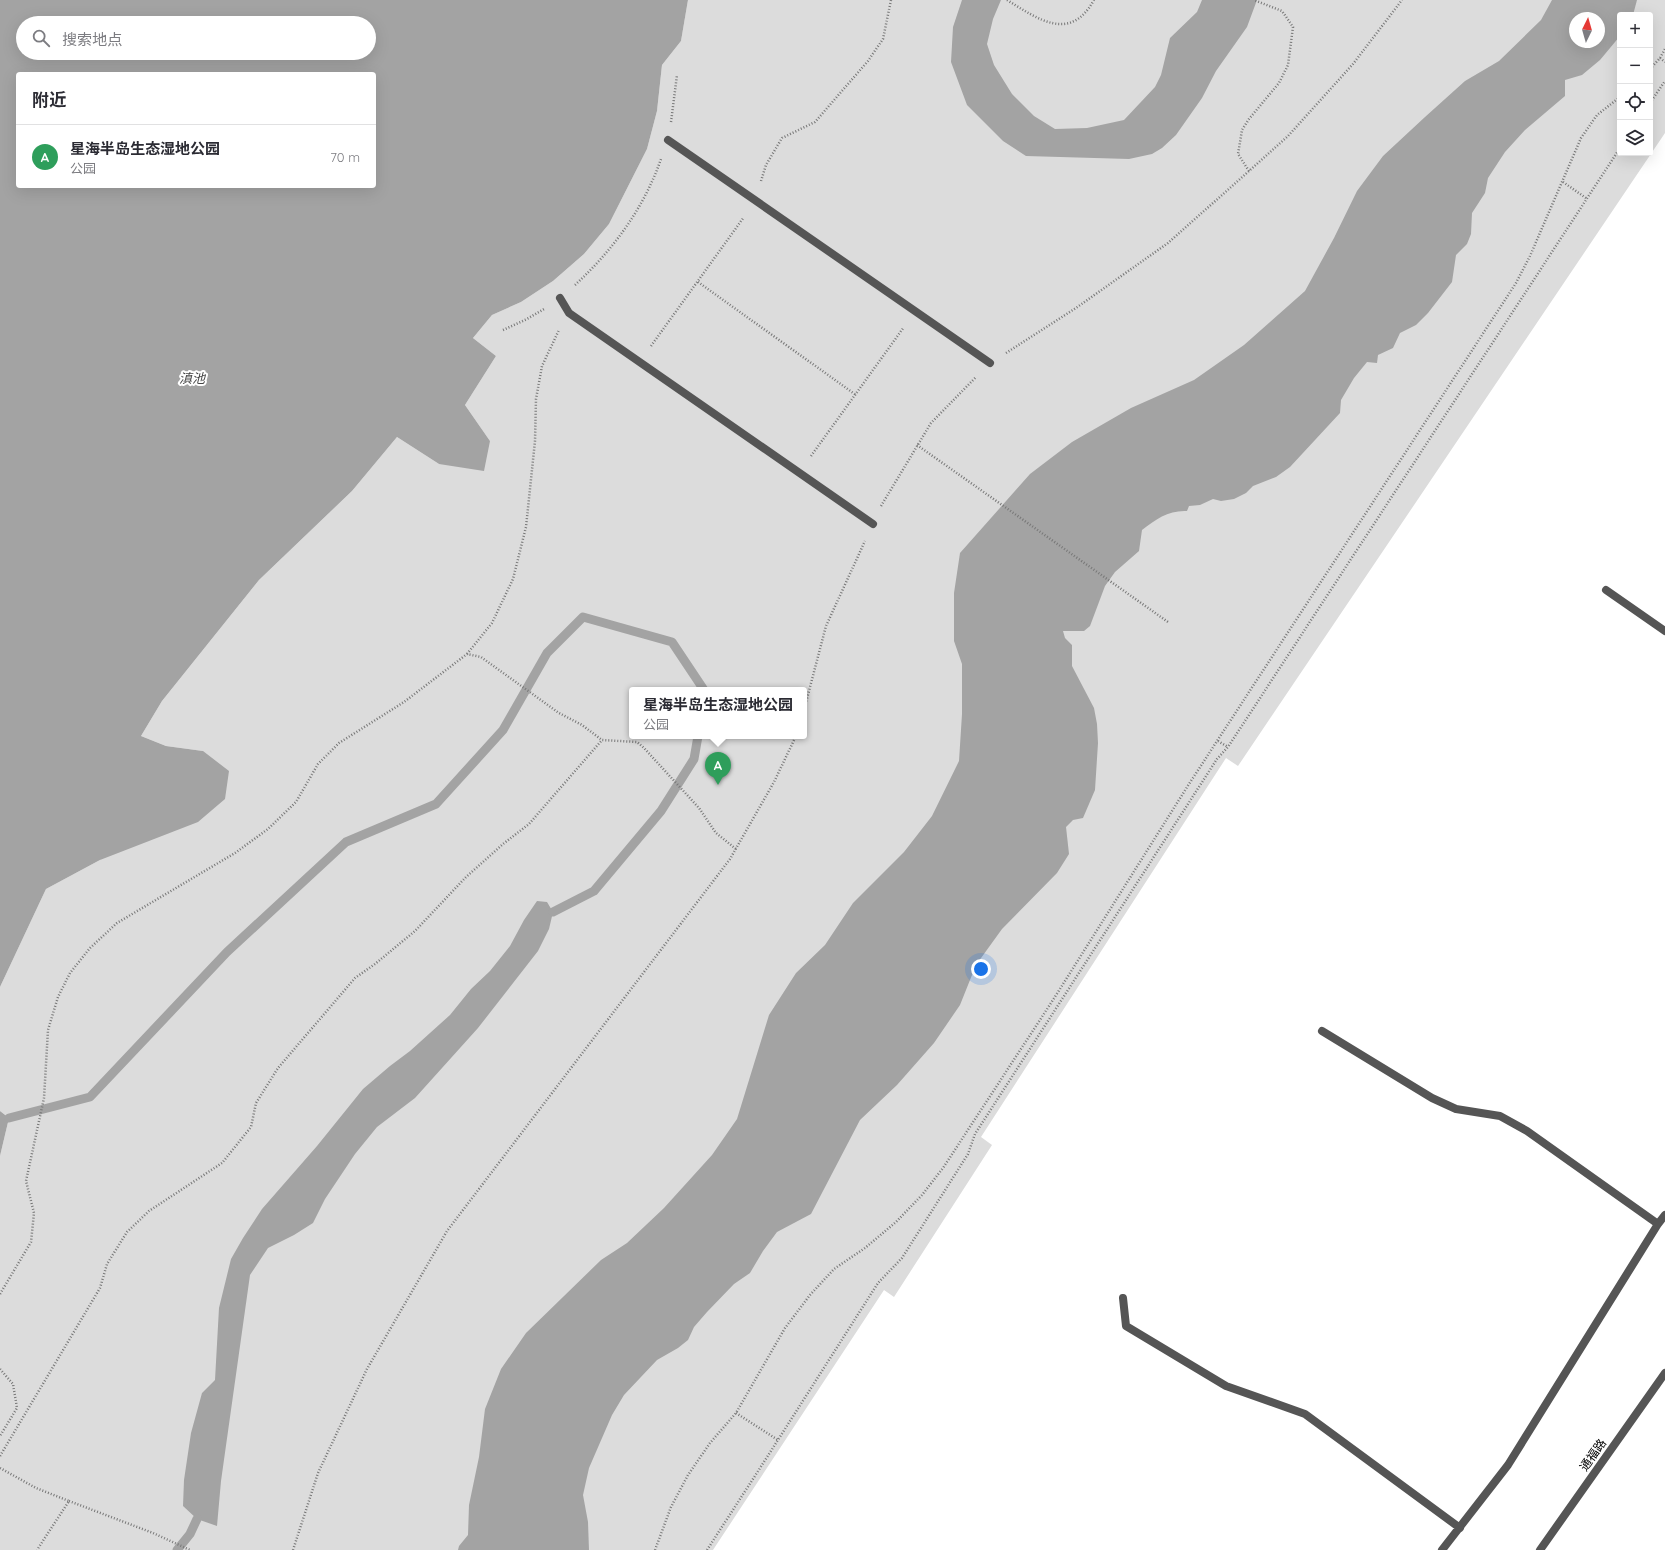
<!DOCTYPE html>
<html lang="zh">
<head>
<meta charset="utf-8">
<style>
  :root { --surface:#fff; --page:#f7f7f7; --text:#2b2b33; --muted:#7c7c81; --line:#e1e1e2; --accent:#000 }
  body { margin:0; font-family:Quicksand,"Noto Sans SC",sans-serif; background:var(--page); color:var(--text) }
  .controls { position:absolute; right:12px; top:12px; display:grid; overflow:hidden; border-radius:4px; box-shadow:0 4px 16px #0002 }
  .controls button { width:36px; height:36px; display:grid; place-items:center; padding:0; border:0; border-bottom:1px solid var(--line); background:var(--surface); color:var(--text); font:20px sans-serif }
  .compass { position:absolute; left:1569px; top:12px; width:36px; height:36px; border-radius:50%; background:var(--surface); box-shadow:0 4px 16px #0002; rotate:5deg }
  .you { position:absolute; left:981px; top:969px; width:14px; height:14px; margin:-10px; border:3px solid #fff; border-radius:50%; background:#1a73e8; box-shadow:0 0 0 6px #1a73e833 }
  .badge { display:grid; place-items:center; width:26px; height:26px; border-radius:50%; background:var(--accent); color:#fff; font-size:13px; font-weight:700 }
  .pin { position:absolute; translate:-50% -33px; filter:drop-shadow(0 1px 2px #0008) }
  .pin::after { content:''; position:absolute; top:21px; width:14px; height:12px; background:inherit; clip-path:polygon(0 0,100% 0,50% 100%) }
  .popup { position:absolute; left:629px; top:687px; width:178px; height:52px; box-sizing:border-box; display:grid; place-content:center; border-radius:4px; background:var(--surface); filter:drop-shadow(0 1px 3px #0005); font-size:13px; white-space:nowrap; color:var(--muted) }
  .popup b { font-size:15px; color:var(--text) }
  .popup::after { content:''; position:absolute; left:50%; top:100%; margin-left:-8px; border:8px solid transparent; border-top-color:var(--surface) }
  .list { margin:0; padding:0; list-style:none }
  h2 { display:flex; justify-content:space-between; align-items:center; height:52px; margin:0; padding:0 16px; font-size:17px }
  h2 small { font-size:13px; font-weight:400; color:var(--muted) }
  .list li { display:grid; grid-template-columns:26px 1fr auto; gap:12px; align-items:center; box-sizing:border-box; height:64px; padding:0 16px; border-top:1px solid var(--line) }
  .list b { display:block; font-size:15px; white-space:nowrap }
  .list p { margin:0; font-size:13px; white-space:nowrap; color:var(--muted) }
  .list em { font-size:13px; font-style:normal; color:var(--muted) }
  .icon { flex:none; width:22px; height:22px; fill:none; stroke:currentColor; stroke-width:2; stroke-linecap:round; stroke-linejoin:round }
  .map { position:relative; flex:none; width:1665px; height:1550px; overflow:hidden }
  .search { position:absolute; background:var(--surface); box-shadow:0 4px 16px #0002; left:16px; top:16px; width:360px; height:44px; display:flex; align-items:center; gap:10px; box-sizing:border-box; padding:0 14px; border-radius:22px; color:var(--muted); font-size:15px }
  .panel { position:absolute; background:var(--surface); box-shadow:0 4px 16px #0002; left:16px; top:72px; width:360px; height:116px; border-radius:4px }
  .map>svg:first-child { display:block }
  .green { fill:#dcdcdc; fill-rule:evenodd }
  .water { fill:#a3a3a3; fill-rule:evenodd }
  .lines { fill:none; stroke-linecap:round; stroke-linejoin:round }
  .stream { stroke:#a3a3a3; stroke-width:9 }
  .path { stroke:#777; stroke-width:2.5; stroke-dasharray:1 2; stroke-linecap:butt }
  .pedestrian { stroke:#555; stroke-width:8 }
  .minor { stroke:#555; stroke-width:8 }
  .labels { text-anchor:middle; stroke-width:4; stroke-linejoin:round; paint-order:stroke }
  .street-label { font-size:12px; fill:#000; stroke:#fff }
  .water-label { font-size:13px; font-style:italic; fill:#444; stroke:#fff }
</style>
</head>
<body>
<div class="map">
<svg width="1665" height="1550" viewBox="0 0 1665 1550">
  <rect width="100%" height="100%" fill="#fff"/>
  <!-- green -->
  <path class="green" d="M 688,0 L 1665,0 L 1665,133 L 1238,766 L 1226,758 L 981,1137 L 992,1145 L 894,1297 L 884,1290 L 713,1550 L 0,1550 L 0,1156 L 9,1118 L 0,1111 L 0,987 L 46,889 L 100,860 L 203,751 L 166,746 L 141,736 L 162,701 L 259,580 L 352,491 L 397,437 L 439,464 L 490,441 L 465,405 L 496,356 L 473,338 L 492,315 L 521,302 L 553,281 L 584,254 L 609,224 L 647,149 L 657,111 L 662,65 L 681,41 ZM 1620,15 L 1650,15 L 1650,153 L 1620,153 ZM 1575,18 L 1599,18 L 1599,42 L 1575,42 ZM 632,690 L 804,690 L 804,736 L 632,736 Z"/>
  <!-- water -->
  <path class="water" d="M 0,0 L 688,0 L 681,41 L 662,65 L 657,111 L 647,149 L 609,224 L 584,254 L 553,281 L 521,302 L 492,315 L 473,338 L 496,356 L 465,405 L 490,441 L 484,471 L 439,464 L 397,437 L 352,491 L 259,580 L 162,701 L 141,736 L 166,746 L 203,751 L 229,771 L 225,799 L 198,822 L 100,860 L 46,889 L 0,987 ZM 23,23 L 369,23 L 369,53 L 23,53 ZM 18,74 L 374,74 L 374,186 L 18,186 Z
    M 962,0 L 1001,0 L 993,19 L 987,44 L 994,65 L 1012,94 L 1034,116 L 1055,129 L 1087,128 L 1124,120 L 1155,87 L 1161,75 L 1170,38 L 1197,12 L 1202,0 L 1257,0 L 1247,27 L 1216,71 L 1202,98 L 1176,135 L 1162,148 L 1152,154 L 1129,159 L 1026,156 L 1003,141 L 967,105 L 951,62 L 953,27 Z
    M 1552,0 L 1637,0 L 1633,15 L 1620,15 L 1620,36 L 1600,60 L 1582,75 L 1565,80 L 1565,96 L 1525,130 L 1505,152 L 1488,178 L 1485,193 L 1472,213 L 1471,234 L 1467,244 L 1456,255 L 1452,282 L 1428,313 L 1416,325 L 1400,333 L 1393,348 L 1378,355 L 1377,363 L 1367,362 L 1354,378 L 1341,400 L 1340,413 L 1290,467 L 1276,477 L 1253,486 L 1246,493 L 1234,499 L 1221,501 L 1213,499 L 1200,505 L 1189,506 L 1187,511 C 1169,510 1156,519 1142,530 L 1139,551 L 1115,572 L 1105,586 L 1090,626 L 1084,631 L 1063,631 L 1065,638 L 1072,645 L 1072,666 L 1094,708 L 1097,724 L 1098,743 L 1095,790 L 1083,818 L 1073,820 L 1066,827 L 1069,854 L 1057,873 L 1002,929 L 976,965 L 960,1005 L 934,1043 L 897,1085 L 860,1120 L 811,1214 L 777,1232 L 763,1251 L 750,1273 L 734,1284 L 707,1312 L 694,1327 L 688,1340 L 678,1348 L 657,1360 L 624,1395 L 612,1415 L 589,1468 L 583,1495 L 588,1522 L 589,1550 L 458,1550 L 459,1546 L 468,1535 L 469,1505 L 479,1457 L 485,1409 L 501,1369 L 526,1333 L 601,1260 L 627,1243 L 664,1208 L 712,1155 L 737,1119 L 769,1015 L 796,973 L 825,945 L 853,903 L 904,852 L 932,816 L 959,761 L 962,714 L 962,664 L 954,641 L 954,593 L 960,553 L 1030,474 L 1072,442 L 1131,408 L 1194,380 L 1244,345 L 1305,291 L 1334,238 L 1357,191 L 1383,156 L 1425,117 L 1465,81 L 1499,61 L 1541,20 ZM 1575,18 L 1599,18 L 1599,42 L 1575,42 Z
    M 537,901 L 547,902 L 553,912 L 549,929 L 538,951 L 478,1028 L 415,1098 L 377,1127 L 355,1154 L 325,1199 L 313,1223 L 294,1235 L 268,1248 L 250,1275 L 221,1481 L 217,1526 L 197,1519 L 183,1506 L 184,1480 L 191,1433 L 202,1393 L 215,1380 L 219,1308 L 231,1259 L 243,1238 L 262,1209 L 317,1146 L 363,1089 L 390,1066 L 410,1051 L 450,1015 L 471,989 L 490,971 L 510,946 L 524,920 Z
    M 0,1111 L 9,1118 L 0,1156 Z"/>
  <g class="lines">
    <!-- stream -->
    <path class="stream" d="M 553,912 L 594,891 L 661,811 L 694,759 L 698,736
      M 9,1118 L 90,1097 L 227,952 L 346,842 L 436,804 L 503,730 L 547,653 L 583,617 L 672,642 L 704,690
      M 177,1550 L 190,1534 L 197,1519"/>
    <!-- path -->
    <path class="path" d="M 1007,0 C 1038,19 1070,43 1094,0
      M 1660,58 L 1665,62
      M 1650,69 L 1660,58 L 1665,49
      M 1650,103 L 1665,81
      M 671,122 L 677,75
      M 1249,171 L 1238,154 L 1242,130 L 1249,119 L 1279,83 L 1288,65 L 1293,27 L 1282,11 L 1254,0
      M 761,181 L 766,165 L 782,138 L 815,122 L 868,61 L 883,39 L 891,0
      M 1563,182 L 1586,198
      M 698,282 L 856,395
      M 575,285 C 613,250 644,208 661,159
      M 503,330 L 527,319 L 544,309
      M 651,346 L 744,217
      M 1006,353 L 1076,308 L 1168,243 L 1249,171 L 1288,136 L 1353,64 L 1402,0
      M 917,445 L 1168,622
      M 811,456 L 904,327
      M 881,506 L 931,423 L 976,377
      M 467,654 L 492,623 L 513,579 L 526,527 L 535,441 L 536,399 L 542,366 L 559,330
      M 804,710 L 826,626 L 865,541
      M 1218,741 L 1228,747
      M 0,1294 L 31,1242 L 34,1213 L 26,1181 L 44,1098 L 48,1030 L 58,997 L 70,973 L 90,948 L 117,923 L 235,853 L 268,829 L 296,802 L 318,764 L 339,743 L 404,702 L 467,654 L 481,657 L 559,713 L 582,725 L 602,740 L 637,742 L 644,748 L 699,808 L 716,833 L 736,849
      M 0,1369 L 13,1384 L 17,1408 L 0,1436
      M 736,1413 L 778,1440
      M 0,1456 L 100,1288 L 107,1264 L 127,1232 L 149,1211 L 222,1163 L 251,1127 L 256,1103 L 278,1068 L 355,978 L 375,964 L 415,931 L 466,877 L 503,844 L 529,824 L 602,740
      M 0,1468 L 36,1488 L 69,1501 L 37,1550
      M 69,1501 L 153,1533 L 190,1550
      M 293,1550 L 318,1473 L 367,1369 L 447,1231 L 730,859 L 774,782 L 796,736
      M 655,1550 L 671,1507 L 688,1475 L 710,1443 L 736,1413 L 785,1328 L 810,1295 L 834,1269 L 865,1248 L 896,1222 L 922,1195 L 943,1168 L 1053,1000 L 1189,784 L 1516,283 L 1530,256 L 1581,138 L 1597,115 L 1620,97
      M 707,1550 L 762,1465 L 878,1283 L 902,1258 L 968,1154 L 975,1134 L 1217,759 L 1228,747 L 1620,148"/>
    <!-- pedestrian -->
    <path class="pedestrian" d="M 668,140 L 990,363
      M 560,298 L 569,313 L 873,524"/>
    <!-- minor -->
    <path class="minor" d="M 1606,590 L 1665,631
      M 1322,1031 L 1432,1098 L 1456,1109 L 1500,1116 L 1527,1131 L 1658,1224
      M 1123,1298 L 1126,1326 L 1226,1386 L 1305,1414 L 1460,1528
      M 1442,1550 L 1508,1465 L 1658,1224 L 1665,1215
      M 1540,1550 L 1665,1373"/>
  </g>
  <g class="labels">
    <!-- street labels -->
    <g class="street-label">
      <text transform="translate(1593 1455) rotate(-55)" y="4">通福路</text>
    </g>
    <!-- water labels -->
    <g class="water-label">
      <text x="192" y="383">滇池</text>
    </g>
  </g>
</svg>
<div class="controls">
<button>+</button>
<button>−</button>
<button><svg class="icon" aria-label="locate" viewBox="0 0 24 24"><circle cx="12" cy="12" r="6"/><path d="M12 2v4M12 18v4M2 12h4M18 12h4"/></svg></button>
<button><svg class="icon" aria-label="layers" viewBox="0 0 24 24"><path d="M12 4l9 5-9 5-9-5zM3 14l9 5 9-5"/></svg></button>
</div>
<svg class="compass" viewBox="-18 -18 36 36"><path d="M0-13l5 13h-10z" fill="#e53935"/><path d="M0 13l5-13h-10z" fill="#7c7c81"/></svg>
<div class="you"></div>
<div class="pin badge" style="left:718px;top:785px;background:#2e9e5b">A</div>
<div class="popup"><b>星海半岛生态湿地公园</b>公园</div>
<div class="search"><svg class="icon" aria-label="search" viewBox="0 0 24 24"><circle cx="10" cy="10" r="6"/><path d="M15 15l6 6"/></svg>搜索地点</div>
<section class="panel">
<h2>附近<small></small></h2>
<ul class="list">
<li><span class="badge" style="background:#2e9e5b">A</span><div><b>星海半岛生态湿地公园</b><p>公园</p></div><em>70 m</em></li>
</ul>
</section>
</div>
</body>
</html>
